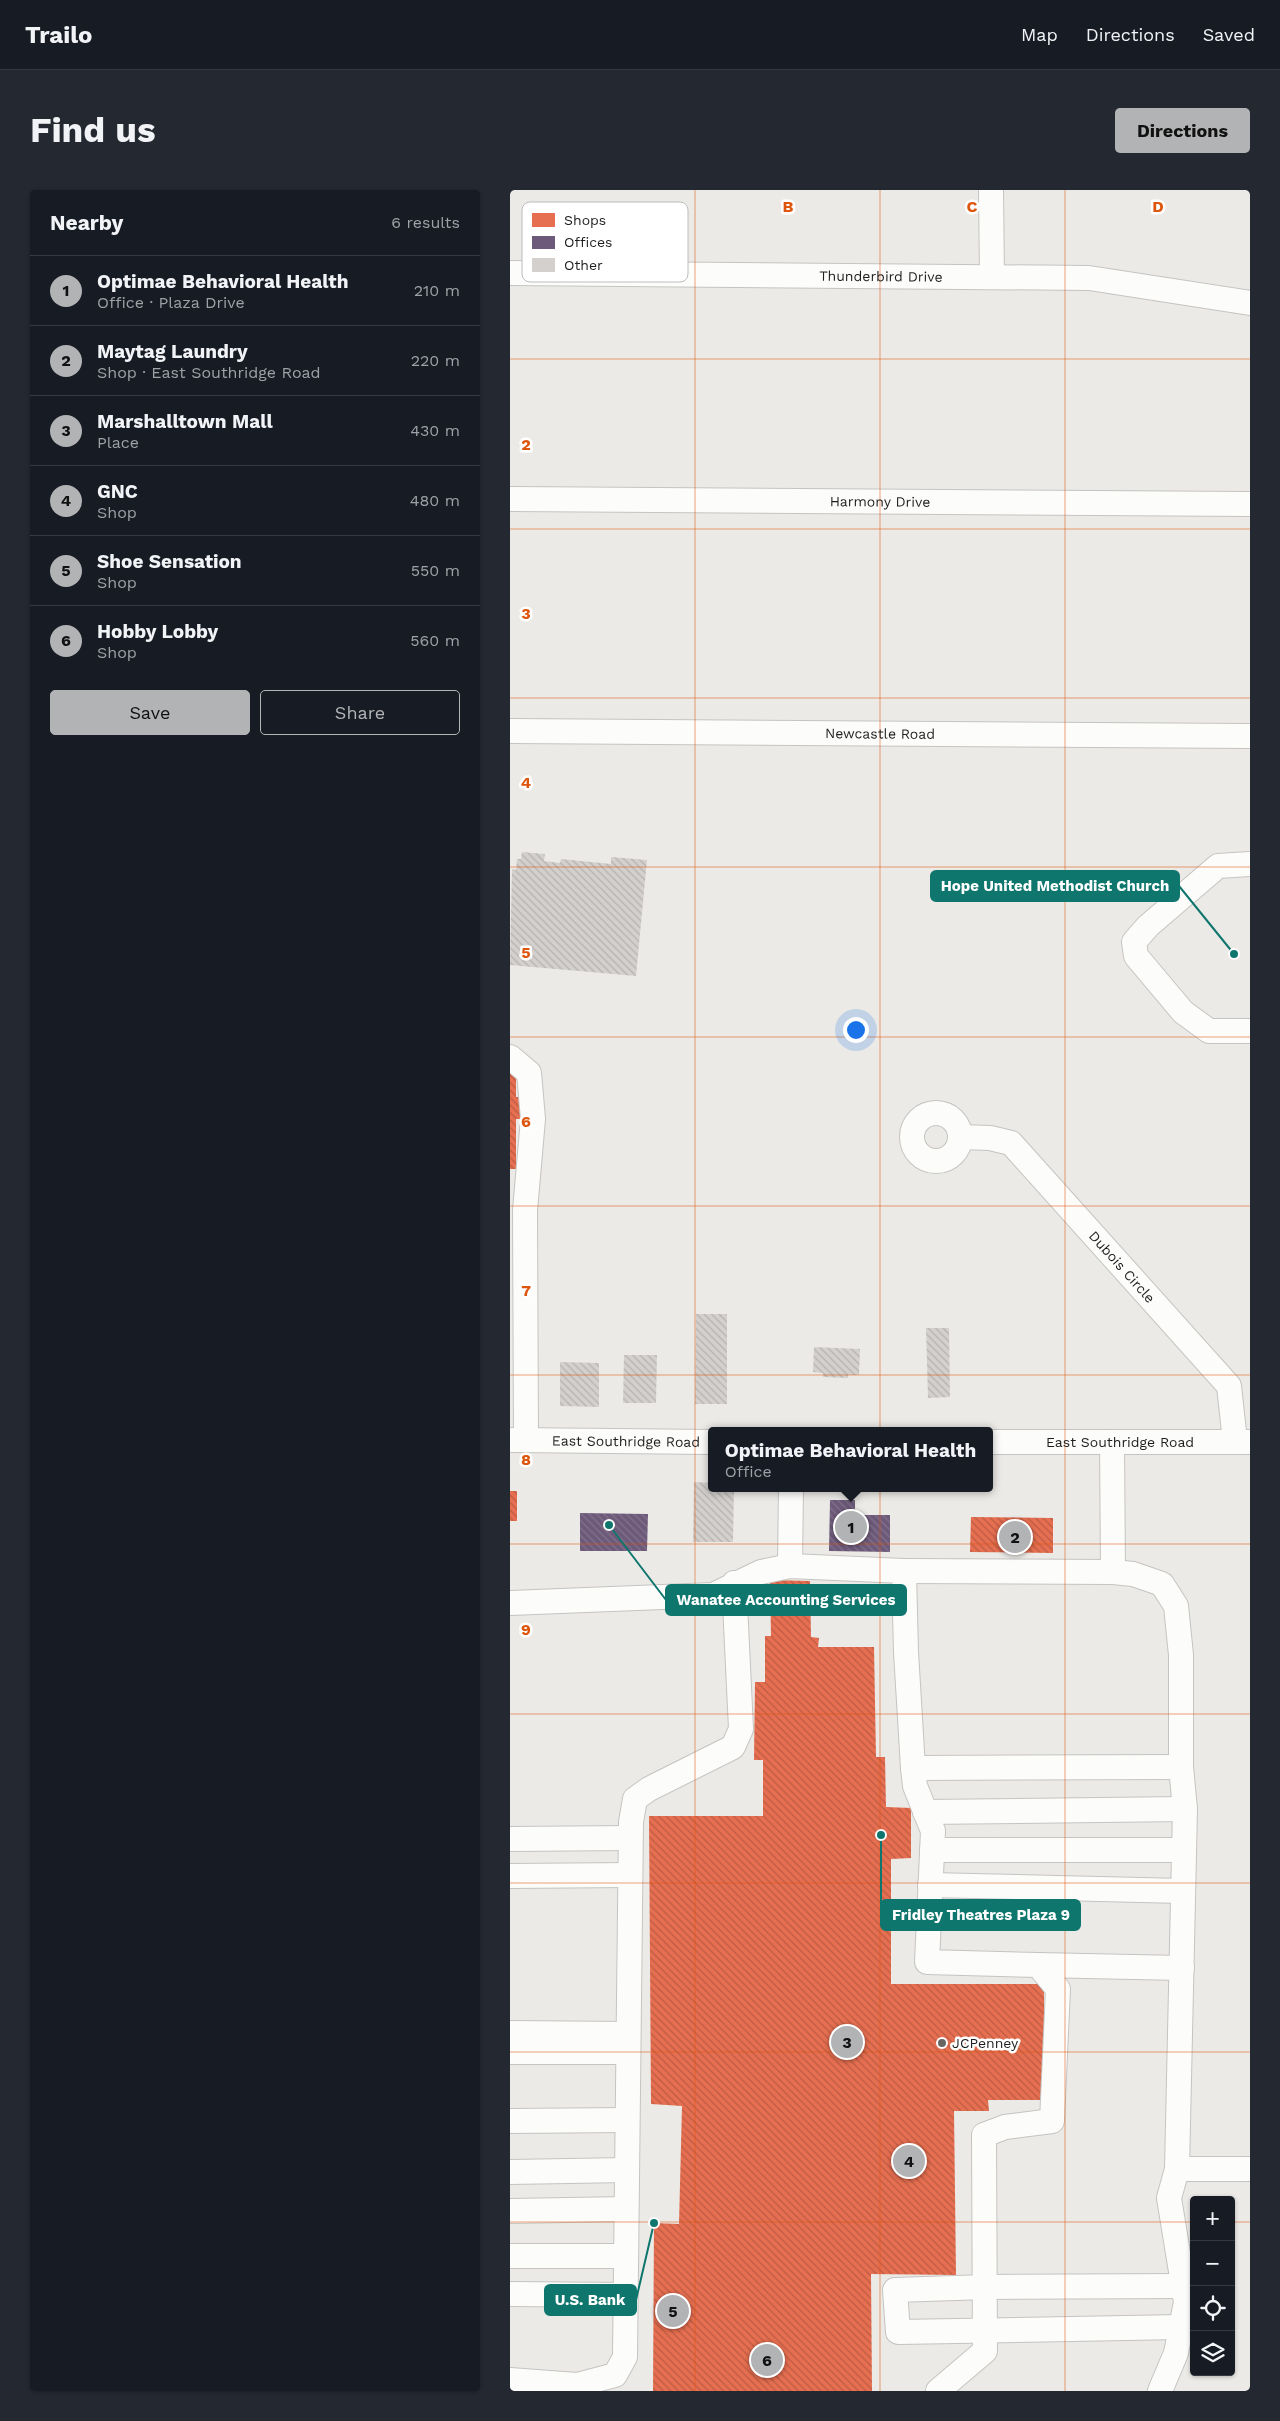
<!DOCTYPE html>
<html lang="en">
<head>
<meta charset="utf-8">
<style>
  :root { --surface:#171b24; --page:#242831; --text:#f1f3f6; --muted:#9ea1a6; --line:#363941; --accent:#b2b3b4 }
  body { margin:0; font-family:"Work Sans",sans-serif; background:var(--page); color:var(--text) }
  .controls { position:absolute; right:15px; bottom:15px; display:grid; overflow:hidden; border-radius:5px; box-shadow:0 1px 4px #0004 }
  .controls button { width:45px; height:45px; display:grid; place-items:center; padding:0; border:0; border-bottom:1px solid var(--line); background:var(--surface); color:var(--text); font:25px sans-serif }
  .you { position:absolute; left:345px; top:839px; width:18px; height:18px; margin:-12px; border:4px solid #fff; border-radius:50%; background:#1a73e8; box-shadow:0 0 0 8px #1a73e833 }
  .badge { display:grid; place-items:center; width:32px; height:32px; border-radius:50%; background:var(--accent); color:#111; font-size:16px; font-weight:700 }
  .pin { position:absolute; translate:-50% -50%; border:2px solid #fff; box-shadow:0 1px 5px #0006 }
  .popup { position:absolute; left:198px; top:1237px; width:285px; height:65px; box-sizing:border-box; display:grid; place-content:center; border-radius:5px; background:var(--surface); filter:drop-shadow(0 1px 4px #0005); font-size:16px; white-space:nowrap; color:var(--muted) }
  .popup b { font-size:19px; color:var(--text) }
  .popup::after { content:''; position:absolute; left:50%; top:100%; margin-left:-10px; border:10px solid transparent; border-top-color:var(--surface) }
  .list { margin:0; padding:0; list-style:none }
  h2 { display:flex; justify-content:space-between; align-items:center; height:65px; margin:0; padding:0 20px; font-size:21px }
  h2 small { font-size:16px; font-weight:400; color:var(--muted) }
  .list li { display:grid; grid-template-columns:32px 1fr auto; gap:15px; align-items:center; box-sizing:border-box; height:70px; padding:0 20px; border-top:1px solid var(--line) }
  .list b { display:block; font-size:19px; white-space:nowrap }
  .list p { margin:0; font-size:16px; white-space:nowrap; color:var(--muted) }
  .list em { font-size:16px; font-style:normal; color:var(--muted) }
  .actions { display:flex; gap:10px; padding:15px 20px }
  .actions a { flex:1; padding:11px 0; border:1px solid var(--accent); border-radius:5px; text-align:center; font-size:18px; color:var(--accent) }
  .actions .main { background:var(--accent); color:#111 }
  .icon { flex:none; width:28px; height:28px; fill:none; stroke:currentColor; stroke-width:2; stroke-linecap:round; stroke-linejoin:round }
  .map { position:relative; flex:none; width:740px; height:2201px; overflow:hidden; border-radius:5px }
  header { display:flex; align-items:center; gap:30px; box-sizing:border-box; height:70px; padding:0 25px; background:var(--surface); border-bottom:1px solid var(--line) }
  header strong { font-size:24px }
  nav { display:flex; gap:28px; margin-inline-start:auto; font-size:18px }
  .intro { display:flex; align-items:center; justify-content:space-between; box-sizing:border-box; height:120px; padding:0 30px }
  h1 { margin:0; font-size:35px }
  .button { padding:12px 22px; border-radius:5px; background:var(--accent); color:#111; font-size:18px; font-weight:700 }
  main { display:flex; gap:30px; padding:0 30px }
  aside { flex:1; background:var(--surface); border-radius:5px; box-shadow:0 1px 4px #0004 }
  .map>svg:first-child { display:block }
  .shops { fill:url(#shops-back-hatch) }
  .offices { fill:url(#offices-back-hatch) }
  .building { fill:url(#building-back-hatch) }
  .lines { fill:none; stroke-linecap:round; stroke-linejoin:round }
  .minor-casing { stroke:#c5c4c2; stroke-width:26 }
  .minor { stroke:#fcfcfb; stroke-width:24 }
  .grid { fill:none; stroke:#de560d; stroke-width:1; stroke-opacity:0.55 }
  .poi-dot { fill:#666564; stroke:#fff; stroke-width:2 }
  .labels { text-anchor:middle; stroke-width:5; stroke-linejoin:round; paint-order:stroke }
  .street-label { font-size:14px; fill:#1e1e1e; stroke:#fff }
  .poi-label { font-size:14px; fill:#1e1e1e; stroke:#fff; text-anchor:start }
  .key { fill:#fff; stroke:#bcbcbc; stroke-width:1 }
  .key-label { font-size:14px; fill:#1e1e1e }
  .grid-label { font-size:16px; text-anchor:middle; font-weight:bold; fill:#de560d; stroke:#fff; stroke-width:5; stroke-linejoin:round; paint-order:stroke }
  .leader { fill:none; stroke:#0f766e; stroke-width:2 }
  .callout-dot { fill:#0f766e; stroke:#fff; stroke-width:2 }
  .callout { fill:#0f766e; stroke:#0f766e; stroke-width:2 }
  .callout-label { font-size:15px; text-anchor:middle; font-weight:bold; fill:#fff }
</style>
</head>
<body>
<header>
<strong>Trailo</strong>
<nav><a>Map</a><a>Directions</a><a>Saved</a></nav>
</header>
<div class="intro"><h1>Find us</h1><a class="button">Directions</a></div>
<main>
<aside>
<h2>Nearby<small>6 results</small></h2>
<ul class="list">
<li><span class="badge">1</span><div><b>Optimae Behavioral Health</b><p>Office · Plaza Drive</p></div><em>210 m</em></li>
<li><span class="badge">2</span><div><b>Maytag Laundry</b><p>Shop · East Southridge Road</p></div><em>220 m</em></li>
<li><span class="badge">3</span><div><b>Marshalltown Mall</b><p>Place</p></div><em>430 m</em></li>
<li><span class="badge">4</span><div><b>GNC</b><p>Shop</p></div><em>480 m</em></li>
<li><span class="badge">5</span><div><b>Shoe Sensation</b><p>Shop</p></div><em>550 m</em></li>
<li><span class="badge">6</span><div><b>Hobby Lobby</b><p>Shop</p></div><em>560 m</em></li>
</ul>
<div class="actions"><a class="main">Save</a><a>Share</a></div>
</aside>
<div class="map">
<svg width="740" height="2201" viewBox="0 0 740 2201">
  <defs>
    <pattern id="shops-back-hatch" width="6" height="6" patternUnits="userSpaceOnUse" patternTransform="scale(1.25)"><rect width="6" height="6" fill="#e76f51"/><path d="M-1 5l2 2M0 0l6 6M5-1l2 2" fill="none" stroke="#bb5b43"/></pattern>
    <pattern id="offices-back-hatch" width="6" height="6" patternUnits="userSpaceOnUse" patternTransform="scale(1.25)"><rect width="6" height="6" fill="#6d597a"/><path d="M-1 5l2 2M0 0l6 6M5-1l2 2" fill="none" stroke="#81728a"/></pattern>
    <pattern id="building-back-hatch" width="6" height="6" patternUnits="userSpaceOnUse" patternTransform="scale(1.25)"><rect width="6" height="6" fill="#d3d0cd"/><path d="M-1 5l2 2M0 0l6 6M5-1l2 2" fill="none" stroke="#b5b2b0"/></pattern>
  </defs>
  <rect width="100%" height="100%" fill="#eceae6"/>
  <!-- shops -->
  <path class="shops" d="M 0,878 L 6,878 L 6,907 L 29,907 L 29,929 L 6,929 L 6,979 L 0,979 Z
    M 0,1301 L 7,1301 L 7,1331 L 0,1331 Z
    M 461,1327 L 543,1328 L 543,1363 L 460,1362 Z
    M 260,1390 L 300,1391 L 301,1447 L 309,1448 L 308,1457 L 364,1457 L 366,1567 L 375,1567 L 376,1617 L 401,1618 L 401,1668 L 381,1669 L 381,1794 L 534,1794 L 534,1910 L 478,1910 L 479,1921 L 444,1921 L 446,2085 L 361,2084 L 362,2201 L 143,2201 L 144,2033 L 169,2034 L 172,1916 L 141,1914 L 139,1626 L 253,1626 L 253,1570 L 244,1570 L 245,1492 L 255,1492 L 255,1446 L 261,1446 Z"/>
  <!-- offices -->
  <path class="offices" d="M 320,1310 L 345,1310 L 345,1325 L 380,1325 L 380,1362 L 319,1361 Z
    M 70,1323 L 138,1324 L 137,1361 L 70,1361 Z"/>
  <!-- building -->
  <path class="building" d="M 12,662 L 35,664 L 34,671 L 50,673 L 51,669 L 101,674 L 101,667 L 137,670 L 126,786 L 0,775 L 2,679 L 6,680 L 7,669 L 11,669 Z
    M 186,1124 L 217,1124 L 217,1214 L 185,1214 Z
    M 416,1138 L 439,1138 L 440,1207 L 418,1208 Z
    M 304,1157 L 350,1159 L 349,1185 L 338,1185 L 338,1188 L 313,1187 L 313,1183 L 303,1182 Z
    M 114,1165 L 147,1165 L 146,1213 L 113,1213 Z
    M 50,1172 L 89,1173 L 89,1217 L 50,1216 Z
    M 184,1292 L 202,1293 L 202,1298 L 224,1298 L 223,1352 L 183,1352 Z"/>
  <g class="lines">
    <defs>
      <g id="minor">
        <path d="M 481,0 L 482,87"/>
        <path id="s1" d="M 0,83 L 579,88 L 740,113"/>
        <path id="s2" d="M 0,309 L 740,314"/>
        <path id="s3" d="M 0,541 L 740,546"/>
        <path d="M 740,674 L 708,676 L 638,736 L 624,752 L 626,766 L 673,822 L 699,841 L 740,841"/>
        <path d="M 0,867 L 19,883 L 23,929 L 15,1020 L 16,1250"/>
        <circle cx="426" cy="947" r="24"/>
        <path id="s4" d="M 450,947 L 480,948 L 501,953 L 719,1196 L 725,1251"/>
        <path id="s5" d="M 2,1250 L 202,1252"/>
        <path id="s6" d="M 480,1252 L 740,1252"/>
        <path d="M 280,1376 L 281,1298"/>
        <path d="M 394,1381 L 603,1382 L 602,1252"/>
        <path d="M 603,1382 L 623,1384 L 652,1394 L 666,1416 L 671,1465 L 671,1577 L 675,1619 L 667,1979 L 659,2008 L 676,2112 L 666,2163 L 650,2201"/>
        <path d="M 0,1413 L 203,1405 L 251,1382 L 280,1376 L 394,1381 L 396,1462 L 403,1578 L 405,1596 L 423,1641 L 417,1772 L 528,1775 L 548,1799 L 542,1931 L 495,1937 L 474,1945 L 475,2161 L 428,2201"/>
        <path d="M 403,1578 L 671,1577"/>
        <path d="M 415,1622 L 675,1619"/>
        <path d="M 0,1649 L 120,1648"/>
        <path d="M 422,1660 L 674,1660"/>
        <path d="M 0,1686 L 120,1685"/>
        <path d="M 420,1695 L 673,1701"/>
        <path d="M 528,1775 L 672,1778"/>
        <path d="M 0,1843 L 118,1844"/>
        <path d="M 0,1862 L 118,1862"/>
        <path d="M 0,1931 L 117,1930"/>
        <path d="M 667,1979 L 740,1979"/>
        <path d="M 0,1982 L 117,1980"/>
        <path d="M 0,2021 L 116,2019"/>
        <path d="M 0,2066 L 116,2066"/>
        <path d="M 0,2104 L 115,2105"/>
        <path d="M 671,2137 L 388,2142 L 385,2100 L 476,2097 L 674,2096"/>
        <path d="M 0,2190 L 67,2195 L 105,2185 L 115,2167 L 121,1632 L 125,1609 L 139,1599 L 223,1557 L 231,1539 L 224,1393"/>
      </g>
    </defs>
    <!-- minor casing -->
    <use href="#minor" class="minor-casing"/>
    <!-- minor -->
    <use href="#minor" class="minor"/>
  </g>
  <!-- grid -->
  <path class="grid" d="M 185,0 L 185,2201M 370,0 L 370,2201M 555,0 L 555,2201M 0,169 L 740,169M 0,339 L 740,339M 0,508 L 740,508M 0,677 L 740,677M 0,847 L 740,847M 0,1016 L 740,1016M 0,1185 L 740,1185M 0,1354 L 740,1354M 0,1524 L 740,1524M 0,1693 L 740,1693M 0,1862 L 740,1862M 0,2032 L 684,2032M 721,2032 L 740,2032"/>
  <!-- markers -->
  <circle class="poi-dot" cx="432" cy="1853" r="5"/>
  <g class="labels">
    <!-- street labels -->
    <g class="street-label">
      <text dy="5" stroke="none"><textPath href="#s1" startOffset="371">Thunderbird Drive</textPath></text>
      <text dy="5" stroke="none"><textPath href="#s2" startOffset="370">Harmony Drive</textPath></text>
      <text dy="5" stroke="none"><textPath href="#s3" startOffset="370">Newcastle Road</textPath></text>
      <text dy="5" stroke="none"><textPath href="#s4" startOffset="218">Dubois Circle</textPath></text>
      <text dy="5" stroke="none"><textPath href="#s5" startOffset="114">East Southridge Road</textPath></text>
      <text dy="5" stroke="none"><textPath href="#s6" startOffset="130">East Southridge Road</textPath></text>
    </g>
    <!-- poi labels -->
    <g class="poi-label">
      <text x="442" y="1858">JCPenney</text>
    </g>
  </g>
  <!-- legend -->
  <rect x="12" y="12" width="166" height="80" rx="8" class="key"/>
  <rect x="22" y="23" width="23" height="14" fill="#e76f51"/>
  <rect x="22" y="46" width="23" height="13" fill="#6d597a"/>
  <rect x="22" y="68" width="23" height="14" fill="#d3d0cd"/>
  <g class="key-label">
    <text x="54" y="35">Shops</text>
    <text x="54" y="57">Offices</text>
    <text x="54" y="80">Other</text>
  </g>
  <g class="grid-label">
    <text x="278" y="22">B</text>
    <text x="462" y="22">C</text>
    <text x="648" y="22">D</text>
    <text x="16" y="260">2</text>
    <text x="16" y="429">3</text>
    <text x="16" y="598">4</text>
    <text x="16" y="768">5</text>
    <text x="16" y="937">6</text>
    <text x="16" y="1106">7</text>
    <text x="16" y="1275">8</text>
    <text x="16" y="1445">9</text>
  </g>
  <!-- callouts -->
  <path class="leader" d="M724 764L669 696M99 1335L156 1410M371 1645L371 1725M144 2033L126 2110"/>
  <g class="callout-dot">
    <circle cx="724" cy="764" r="5"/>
    <circle cx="99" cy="1335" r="5"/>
    <circle cx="371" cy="1645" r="5"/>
    <circle cx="144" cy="2033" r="5"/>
  </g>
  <g class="callout">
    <rect x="421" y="681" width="248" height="30" rx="5"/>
    <rect x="156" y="1395" width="240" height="30" rx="5"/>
    <rect x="371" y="1710" width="199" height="30" rx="5"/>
    <rect x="35" y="2095" width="91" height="30" rx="5"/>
  </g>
  <g class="callout-label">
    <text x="545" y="701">Hope United Methodist Church</text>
    <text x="276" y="1415">Wanatee Accounting Services</text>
    <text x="471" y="1730">Fridley Theatres Plaza 9</text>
    <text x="80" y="2115">U.S. Bank</text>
  </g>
</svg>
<div class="controls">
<button>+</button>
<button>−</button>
<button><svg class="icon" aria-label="locate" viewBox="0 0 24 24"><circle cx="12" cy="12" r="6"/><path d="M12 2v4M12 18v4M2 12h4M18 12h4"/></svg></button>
<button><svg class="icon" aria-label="layers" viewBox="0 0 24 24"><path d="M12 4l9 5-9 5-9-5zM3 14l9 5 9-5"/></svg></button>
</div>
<div class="you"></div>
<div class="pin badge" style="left:341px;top:1337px">1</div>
<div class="popup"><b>Optimae Behavioral Health</b>Office</div>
<div class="pin badge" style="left:505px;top:1347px">2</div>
<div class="pin badge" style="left:337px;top:1852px">3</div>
<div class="pin badge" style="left:399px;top:1971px">4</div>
<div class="pin badge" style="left:163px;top:2121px">5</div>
<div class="pin badge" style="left:257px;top:2170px">6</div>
</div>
</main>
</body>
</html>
